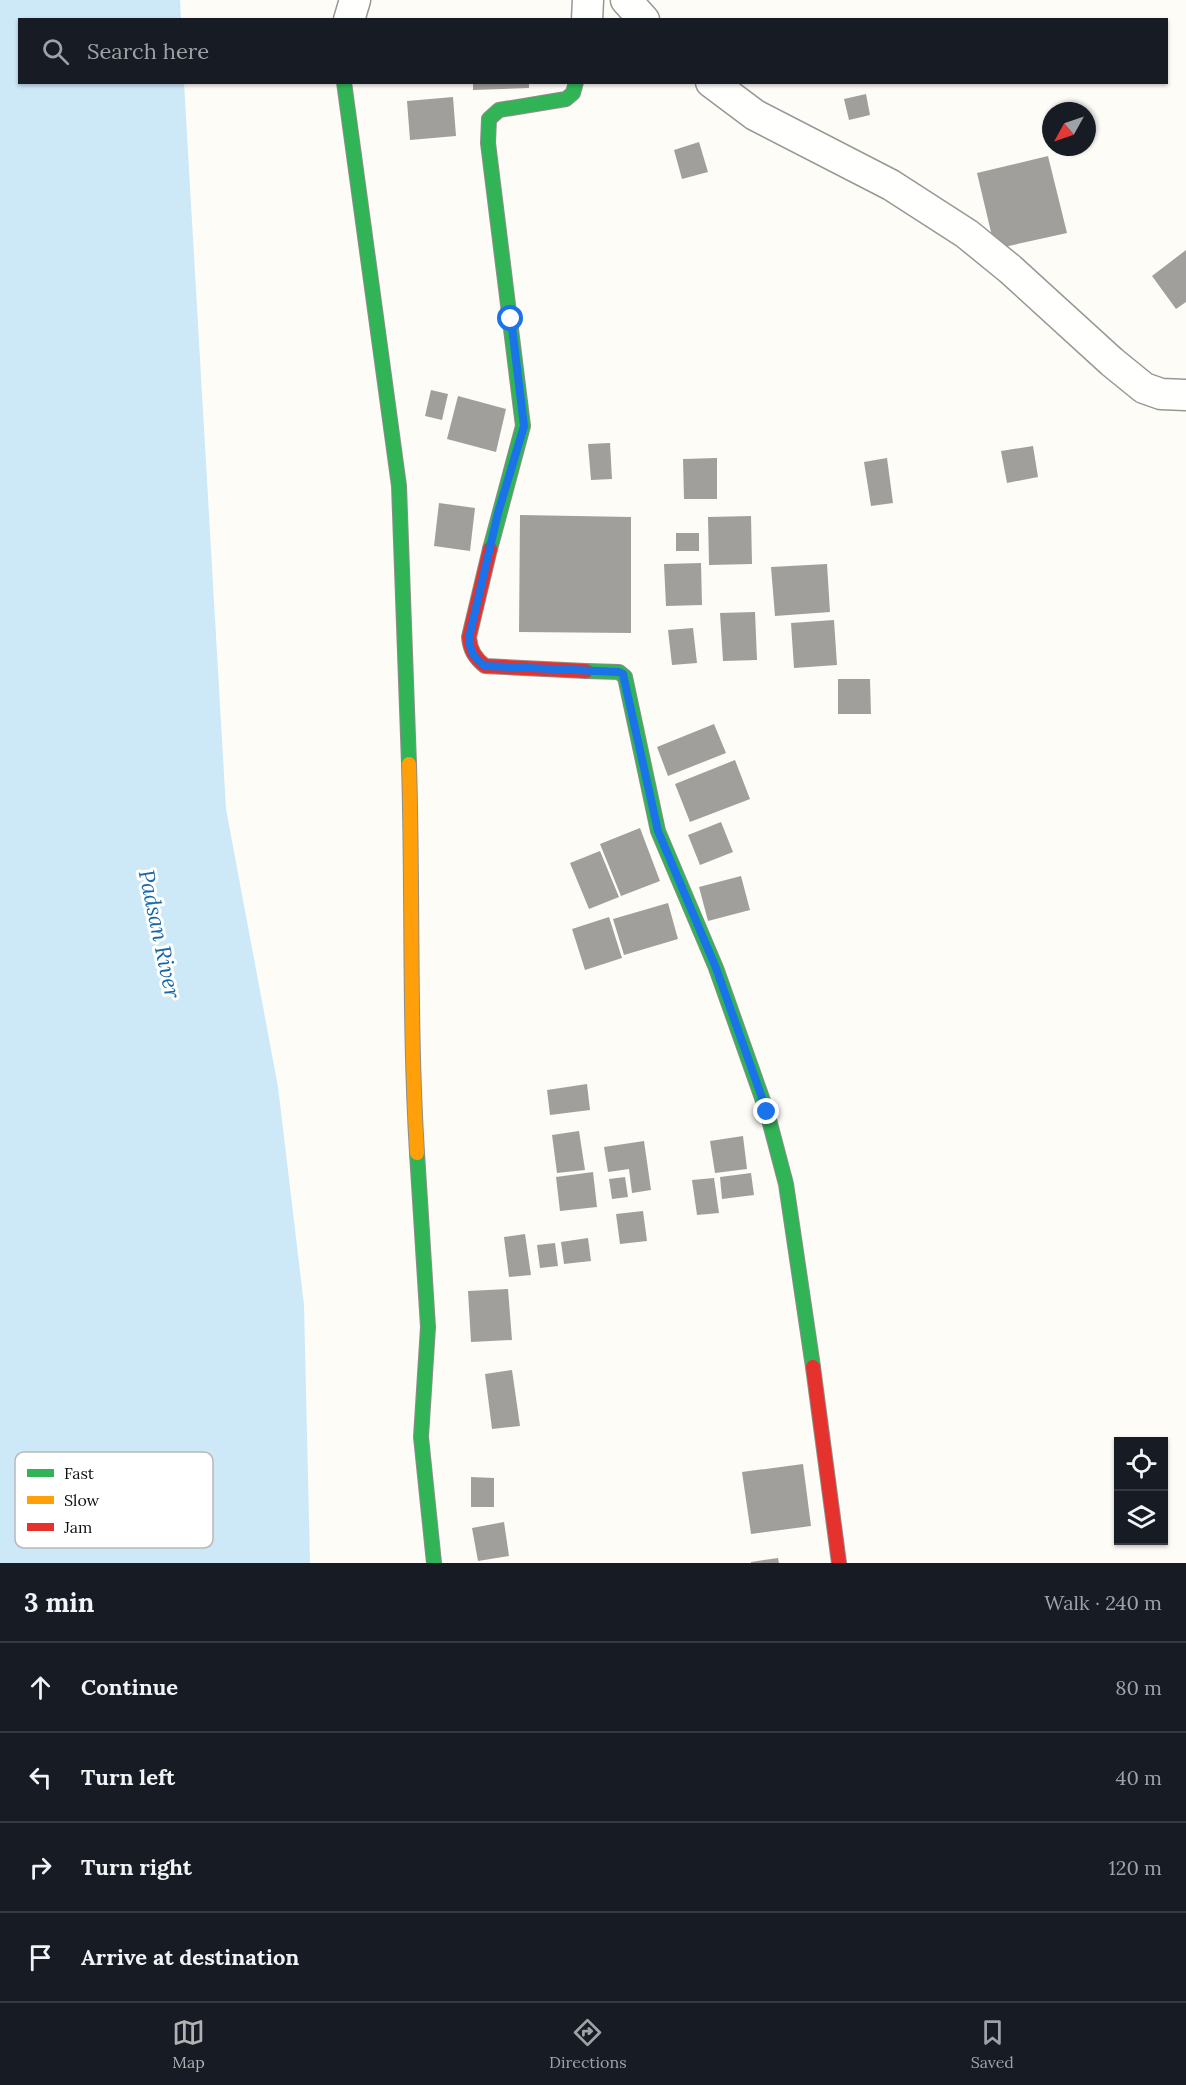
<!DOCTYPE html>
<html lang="en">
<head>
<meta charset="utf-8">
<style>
  :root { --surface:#171b24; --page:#242831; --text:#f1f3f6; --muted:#9ea1a6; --line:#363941; --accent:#b2b2b3 }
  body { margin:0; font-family:Lora,serif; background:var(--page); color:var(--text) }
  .controls { position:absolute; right:18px; bottom:18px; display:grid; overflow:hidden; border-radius:0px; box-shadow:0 2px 4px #0004 }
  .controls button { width:54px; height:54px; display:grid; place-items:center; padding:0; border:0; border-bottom:2px solid var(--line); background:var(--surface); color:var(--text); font:30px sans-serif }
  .compass { position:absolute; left:1042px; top:102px; width:54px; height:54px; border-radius:50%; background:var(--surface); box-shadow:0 2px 4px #0004; rotate:230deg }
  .stop { position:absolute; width:18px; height:18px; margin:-14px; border:4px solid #1a73e8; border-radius:50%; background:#fff }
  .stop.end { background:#1a73e8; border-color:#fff; box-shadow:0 2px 6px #0008 }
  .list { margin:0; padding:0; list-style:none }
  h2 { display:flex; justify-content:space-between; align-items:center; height:78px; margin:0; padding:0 24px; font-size:26px }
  h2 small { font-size:20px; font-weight:400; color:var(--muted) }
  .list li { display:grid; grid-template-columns:39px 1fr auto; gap:18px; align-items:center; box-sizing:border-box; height:90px; padding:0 24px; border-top:2px solid var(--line) }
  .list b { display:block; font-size:22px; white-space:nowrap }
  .list em { font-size:20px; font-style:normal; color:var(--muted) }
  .icon { flex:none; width:33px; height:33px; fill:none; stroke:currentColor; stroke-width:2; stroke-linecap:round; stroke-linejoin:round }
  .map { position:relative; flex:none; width:1186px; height:1563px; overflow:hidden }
  .search { position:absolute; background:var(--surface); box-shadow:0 2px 4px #0004; left:18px; right:18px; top:18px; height:66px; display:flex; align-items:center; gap:15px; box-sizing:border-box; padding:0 21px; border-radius:0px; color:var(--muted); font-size:22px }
  .sheet { height:438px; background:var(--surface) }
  nav { display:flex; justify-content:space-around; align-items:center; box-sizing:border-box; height:84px; border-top:2px solid var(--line); background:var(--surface); font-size:16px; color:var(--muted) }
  nav a { display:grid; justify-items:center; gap:3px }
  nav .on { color:var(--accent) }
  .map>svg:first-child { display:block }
  .water { fill:#cde8f7 }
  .building { fill:#a19f9c }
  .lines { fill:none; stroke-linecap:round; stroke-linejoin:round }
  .street-casing { stroke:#979795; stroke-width:33 }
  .fast-casing { stroke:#8e8d8b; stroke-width:16 }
  .slow-casing { stroke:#8e8d8b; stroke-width:16 }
  .jam-casing { stroke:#8e8d8b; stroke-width:16 }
  .street { stroke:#fffffe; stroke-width:30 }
  .fast { stroke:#30b455; stroke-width:14 }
  .slow { stroke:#ff9f0a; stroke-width:14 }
  .jam { stroke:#e5322d; stroke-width:14 }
  .route { stroke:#1a73e8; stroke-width:8 }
  .labels { text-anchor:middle; stroke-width:6; stroke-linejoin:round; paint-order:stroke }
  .water-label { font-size:22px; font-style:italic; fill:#1768a6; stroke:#fff }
  .key { fill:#fff; stroke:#b8b8b8; stroke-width:1.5 }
  .key-label { font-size:16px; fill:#111 }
</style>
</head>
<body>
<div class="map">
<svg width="1186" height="1563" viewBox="0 0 1186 1563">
  <rect width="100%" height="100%" fill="#fdfcf7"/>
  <!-- water -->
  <path class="water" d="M 0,0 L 180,0 L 181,19 L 20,20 L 20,82 L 184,83 L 226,809 L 278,1087 L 304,1305 L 310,1563 L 0,1563 Z"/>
  <!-- building -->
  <path class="building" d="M 473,82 L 529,82 L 529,88 L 473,90 Z
    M 866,94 L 870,115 L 849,120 L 844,99 Z
    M 453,97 L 456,136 L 410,140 L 407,101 Z
    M 699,142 L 708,172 L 682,179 L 674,150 Z
    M 1048,156 L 1067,233 L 995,249 L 977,173 Z
    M 1186,250 L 1186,302 L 1176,309 L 1152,276 Z
    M 431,390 L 448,394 L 442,420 L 425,416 Z
    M 458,396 L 506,409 L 496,452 L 447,439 Z
    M 610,443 L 612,479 L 591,480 L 588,444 Z
    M 1033,446 L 1038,477 L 1007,483 L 1001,451 Z
    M 717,458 L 717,499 L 684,499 L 683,459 Z
    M 887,458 L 893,503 L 871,506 L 864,462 Z
    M 439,503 L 475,508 L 470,551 L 434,546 Z
    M 520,515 L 631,517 L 631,633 L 519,632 Z
    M 751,516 L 752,564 L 709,565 L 708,517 Z
    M 676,533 L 699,533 L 699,551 L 676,551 Z
    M 701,563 L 702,605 L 666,606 L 664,564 Z
    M 827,564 L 830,612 L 775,616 L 771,567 Z
    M 755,612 L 757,660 L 723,661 L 720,613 Z
    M 834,620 L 837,665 L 794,668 L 791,623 Z
    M 693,628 L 697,663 L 672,665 L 668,630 Z
    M 838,679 L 870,679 L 871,714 L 838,714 Z
    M 714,724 L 726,753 L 668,776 L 657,747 Z
    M 735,760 L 750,799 L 690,822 L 675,784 Z
    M 721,822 L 733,852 L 700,865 L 688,835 Z
    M 640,828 L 660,881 L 621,896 L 600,844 Z
    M 600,851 L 619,897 L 589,909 L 570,863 Z
    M 741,876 L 750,910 L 708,921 L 699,887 Z
    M 668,903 L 678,939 L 624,955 L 613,919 Z
    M 609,917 L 622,958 L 585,970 L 572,929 Z
    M 587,1084 L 590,1110 L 550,1115 L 547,1090 Z
    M 579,1131 L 585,1170 L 557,1173 L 552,1135 Z
    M 743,1136 L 747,1169 L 715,1173 L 710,1141 Z
    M 644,1141 L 651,1190 L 632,1193 L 629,1169 L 608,1172 L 604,1147 Z
    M 593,1172 L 597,1207 L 560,1211 L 556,1177 Z
    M 751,1173 L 754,1195 L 722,1199 L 720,1177 Z
    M 625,1177 L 628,1197 L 612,1199 L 609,1179 Z
    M 714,1178 L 719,1213 L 697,1215 L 692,1180 Z
    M 643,1211 L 647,1241 L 620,1244 L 616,1214 Z
    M 525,1234 L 531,1275 L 509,1277 L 504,1237 Z
    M 588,1238 L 591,1261 L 564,1264 L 561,1242 Z
    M 555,1243 L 558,1266 L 540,1268 L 537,1245 Z
    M 508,1289 L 512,1340 L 471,1342 L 468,1291 Z
    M 512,1370 L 520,1426 L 492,1429 L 485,1374 Z
    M 803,1464 L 811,1526 L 751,1534 L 742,1472 Z
    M 471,1477 L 494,1478 L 494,1507 L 471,1507 Z
    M 504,1522 L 509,1556 L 478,1561 L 472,1528 Z
    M 778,1558 L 779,1563 L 751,1563 L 751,1562 Z"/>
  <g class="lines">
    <defs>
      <path id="street" d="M 626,0 L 644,20
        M 349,20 L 355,0
        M 587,20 L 588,0
        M 711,82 L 755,115 L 891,185 L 967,234 L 1010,269 L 1112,362 L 1144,388 L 1161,394 L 1186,395"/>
      <path id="fast" d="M 344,82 L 399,486 L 409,764
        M 490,549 L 523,426 L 488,143 L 489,119 L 499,110 L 566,99 L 573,93 L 576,82
        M 586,671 L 619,672 L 625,677 L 658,831 L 716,968 L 767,1112 L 786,1184 L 813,1367
        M 417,1153 L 428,1327 L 421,1437 L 434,1563"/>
      <path id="slow" d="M 409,764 C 413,894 409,1024 417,1153"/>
      <path id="jam" d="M 490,549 L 469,637 C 470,650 475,658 485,666 L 586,671
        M 813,1367 L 839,1563"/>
    </defs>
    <!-- street casing -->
    <use href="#street" class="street-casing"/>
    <!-- fast casing -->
    <use href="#fast" class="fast-casing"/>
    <!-- slow casing -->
    <use href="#slow" class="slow-casing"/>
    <!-- jam casing -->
    <use href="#jam" class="jam-casing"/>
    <!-- street -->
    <use href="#street" class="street"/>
    <!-- fast -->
    <use href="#fast" class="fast"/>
    <!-- slow -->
    <use href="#slow" class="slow"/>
    <!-- jam -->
    <use href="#jam" class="jam"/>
  </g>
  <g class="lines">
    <!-- route -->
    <path class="route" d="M 511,319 L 524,426 L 498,513 L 469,637 C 470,652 473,657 485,666 L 619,672 L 623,674 L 658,831 L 716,968 L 767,1112"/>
  </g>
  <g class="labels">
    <!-- water labels -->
    <g class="water-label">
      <text transform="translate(160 934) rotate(78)" y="8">Padsan River</text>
    </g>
  </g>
  <!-- legend -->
  <rect x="15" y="1452" width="198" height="96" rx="9" class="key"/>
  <rect x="27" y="1469" width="27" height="8" fill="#30b455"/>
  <rect x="27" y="1496" width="27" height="8" fill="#ff9f0a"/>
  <rect x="27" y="1523" width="27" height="8" fill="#e5322d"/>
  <g class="key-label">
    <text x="64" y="1479">Fast</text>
    <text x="64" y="1506">Slow</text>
    <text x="64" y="1533">Jam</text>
  </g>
</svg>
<div class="controls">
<button><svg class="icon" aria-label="locate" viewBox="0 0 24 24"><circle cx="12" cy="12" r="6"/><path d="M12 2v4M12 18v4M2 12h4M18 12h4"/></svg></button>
<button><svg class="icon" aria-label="layers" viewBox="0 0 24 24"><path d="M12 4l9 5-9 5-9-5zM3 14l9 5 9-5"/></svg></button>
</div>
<svg class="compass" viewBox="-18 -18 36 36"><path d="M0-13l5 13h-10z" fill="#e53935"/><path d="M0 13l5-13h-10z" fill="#9ea1a6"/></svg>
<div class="stop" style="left:511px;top:319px"></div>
<div class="stop end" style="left:767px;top:1112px"></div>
<div class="search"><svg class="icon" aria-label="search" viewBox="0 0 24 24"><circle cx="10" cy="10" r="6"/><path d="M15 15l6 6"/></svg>Search here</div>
</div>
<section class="sheet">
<h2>3 min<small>Walk · 240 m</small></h2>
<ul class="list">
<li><svg class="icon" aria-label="ahead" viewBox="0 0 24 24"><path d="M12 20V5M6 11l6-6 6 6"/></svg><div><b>Continue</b></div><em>80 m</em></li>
<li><svg class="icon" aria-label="left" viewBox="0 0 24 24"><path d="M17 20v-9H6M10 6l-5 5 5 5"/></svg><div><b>Turn left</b></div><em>40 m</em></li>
<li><svg class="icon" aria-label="right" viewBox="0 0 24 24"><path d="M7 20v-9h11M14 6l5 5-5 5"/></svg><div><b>Turn right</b></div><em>120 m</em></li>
<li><svg class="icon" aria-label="arrive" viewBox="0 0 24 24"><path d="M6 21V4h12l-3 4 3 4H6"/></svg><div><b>Arrive at destination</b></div></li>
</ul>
</section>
<nav>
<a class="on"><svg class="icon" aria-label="map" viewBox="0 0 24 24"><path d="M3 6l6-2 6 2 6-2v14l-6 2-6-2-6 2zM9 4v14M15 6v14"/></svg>Map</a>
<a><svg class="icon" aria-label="directions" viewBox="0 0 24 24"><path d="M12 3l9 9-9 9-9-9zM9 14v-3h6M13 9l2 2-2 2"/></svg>Directions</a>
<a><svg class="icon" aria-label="saved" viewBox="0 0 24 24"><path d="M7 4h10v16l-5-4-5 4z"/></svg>Saved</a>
</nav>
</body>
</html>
